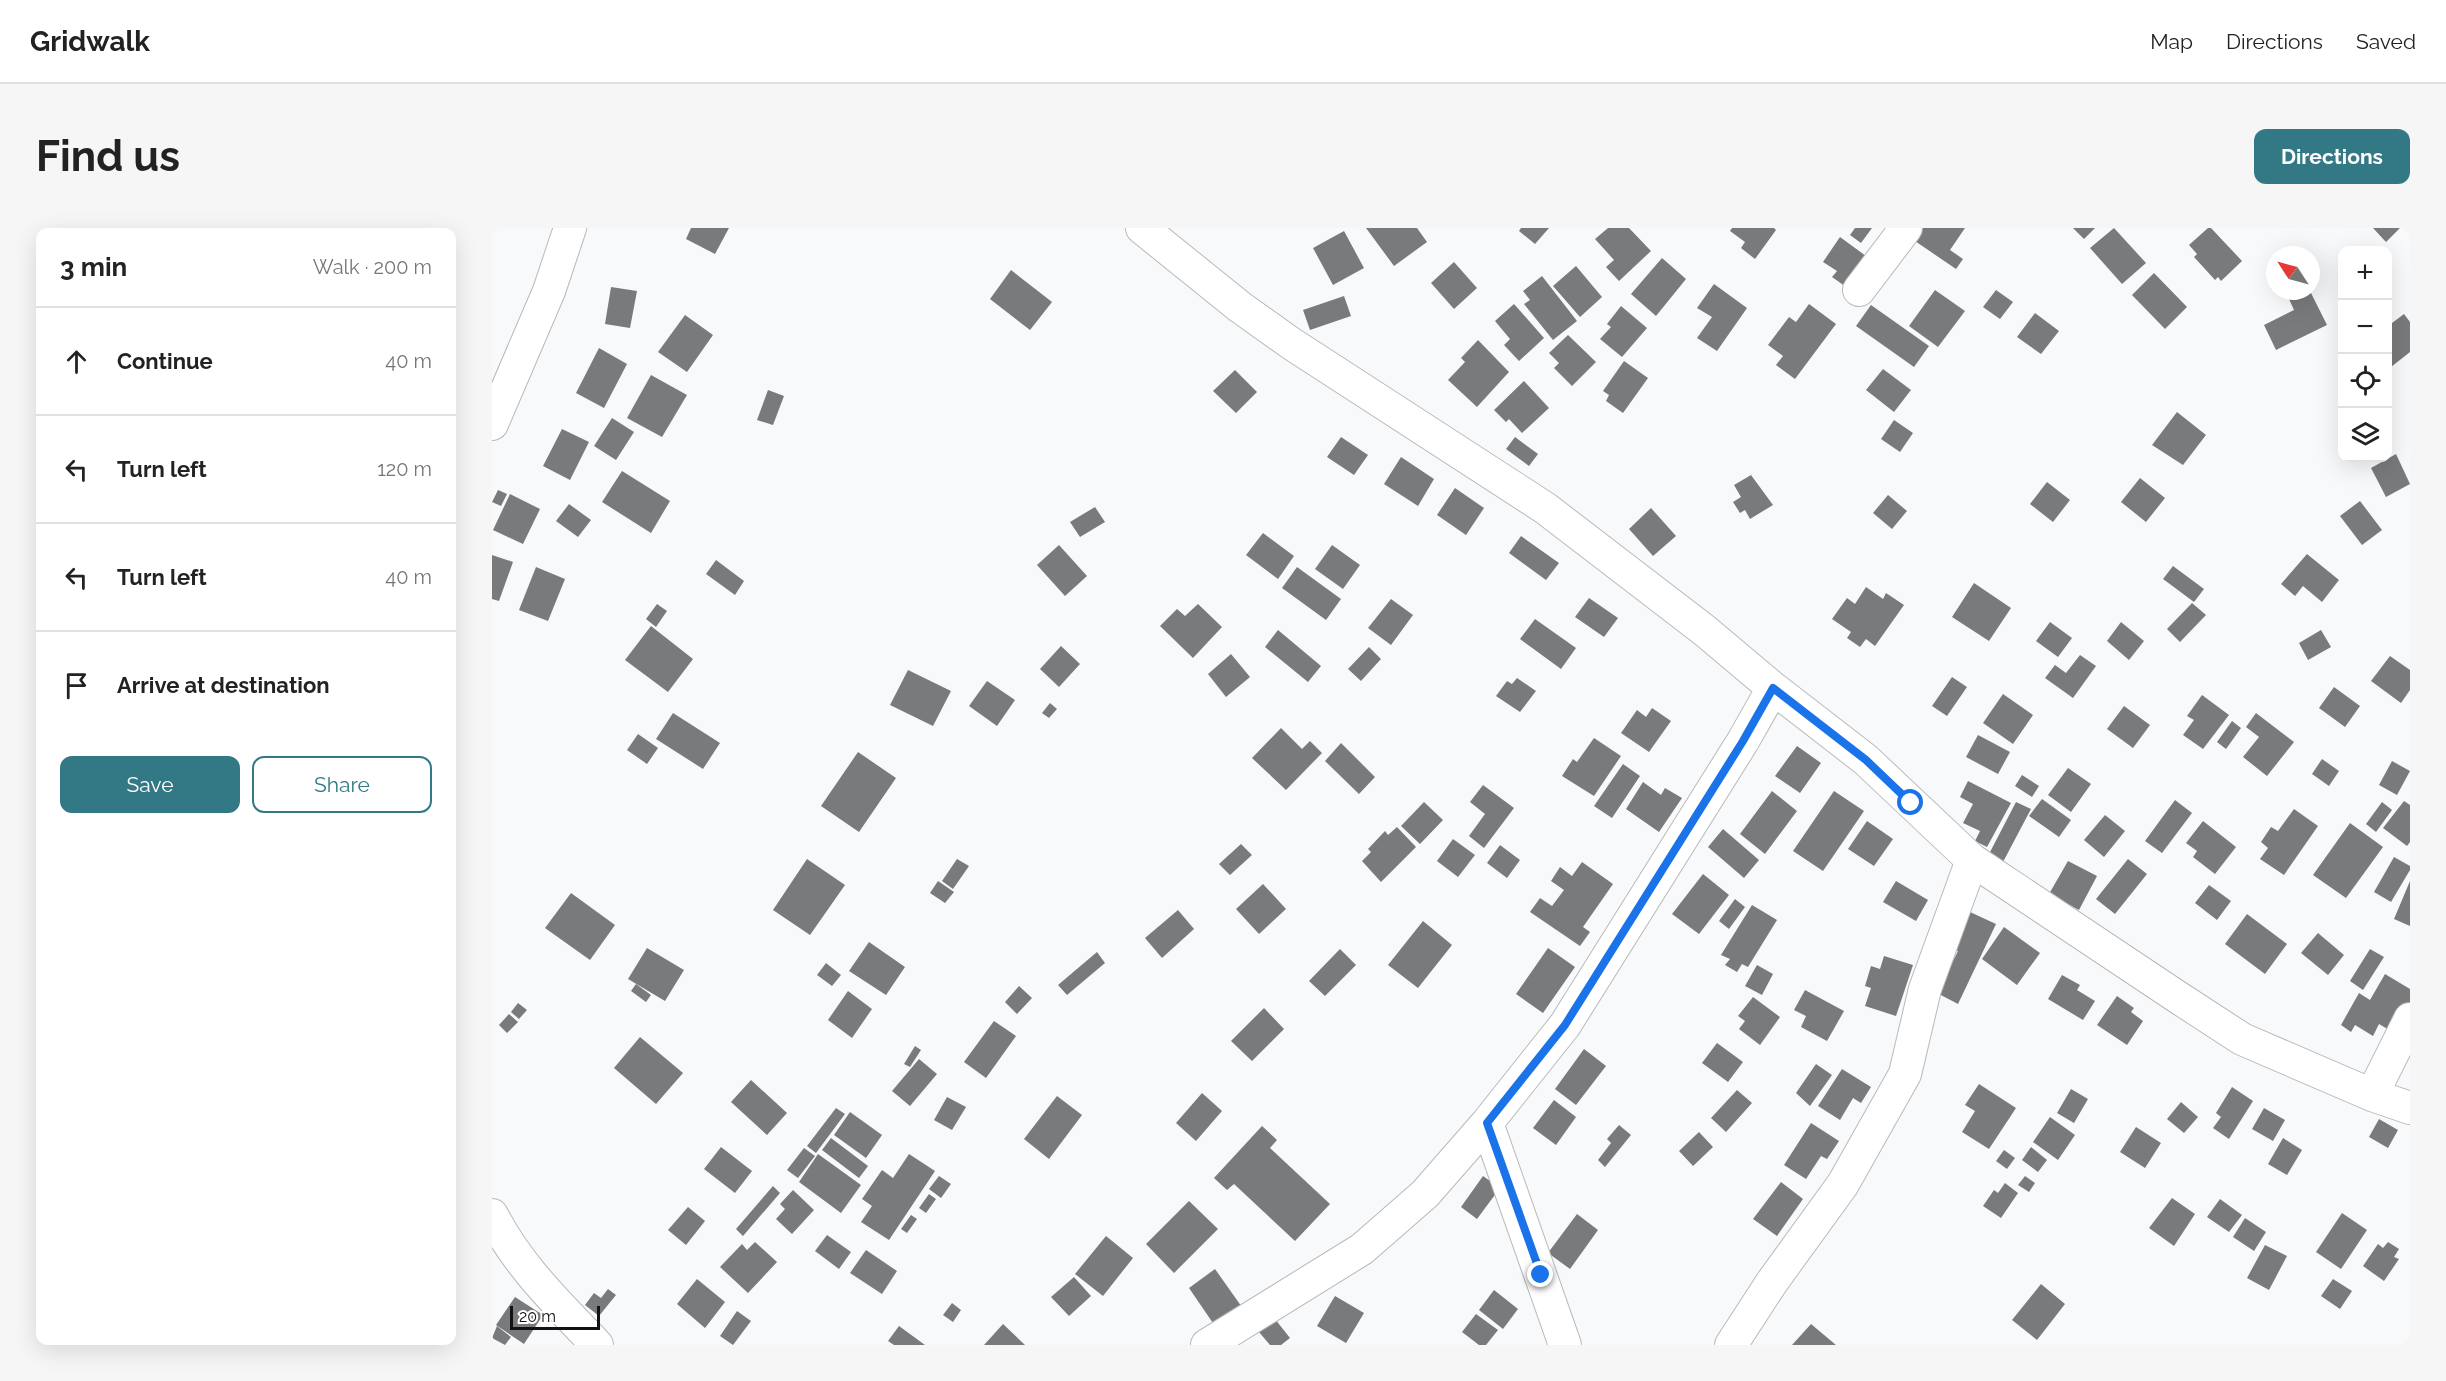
<!DOCTYPE html>
<html lang="en">
<head>
<meta charset="utf-8">
<style>
  :root { --surface:#fff; --page:#f6f6f6; --text:#222; --muted:#767676; --line:#e0e0e0; --accent:#337985 }
  body { margin:0; font-family:Raleway,sans-serif; background:var(--page); color:var(--text) }
  .controls { position:absolute; right:18px; top:18px; display:grid; overflow:hidden; border-radius:12px; box-shadow:0 6px 24px #0002 }
  .controls button { width:54px; height:54px; display:grid; place-items:center; padding:0; border:0; border-bottom:2px solid var(--line); background:var(--surface); color:var(--text); font:30px sans-serif }
  .compass { position:absolute; left:1774px; top:18px; width:54px; height:54px; border-radius:50%; background:var(--surface); box-shadow:0 6px 24px #0002; rotate:306deg }
  .scale { position:absolute; left:18px; bottom:15px; width:90px; box-sizing:border-box; padding-left:6px; border:3px solid #121213; border-top:0; font-size:16px; line-height:21px; white-space:nowrap; color:#121213; -webkit-text-stroke:4px #fff; paint-order:stroke }
  .stop { position:absolute; width:18px; height:18px; margin:-14px; border:4px solid #1a73e8; border-radius:50%; background:#fff }
  .stop.end { background:#1a73e8; border-color:#fff; box-shadow:0 2px 6px #0008 }
  .list { margin:0; padding:0; list-style:none }
  h2 { display:flex; justify-content:space-between; align-items:center; height:78px; margin:0; padding:0 24px; font-size:26px }
  h2 small { font-size:20px; font-weight:400; color:var(--muted) }
  .list li { display:grid; grid-template-columns:39px 1fr auto; gap:18px; align-items:center; box-sizing:border-box; height:108px; padding:0 24px; border-top:2px solid var(--line) }
  .list b { display:block; font-size:22px; white-space:nowrap }
  .list em { font-size:20px; font-style:normal; color:var(--muted) }
  .actions { display:flex; gap:12px; padding:18px 24px }
  .actions a { flex:1; padding:14px 0; border:2px solid var(--accent); border-radius:12px; text-align:center; font-size:21px; color:var(--accent) }
  .actions .main { background:var(--accent); color:#fff }
  .icon { flex:none; width:33px; height:33px; fill:none; stroke:currentColor; stroke-width:2; stroke-linecap:round; stroke-linejoin:round }
  .map { position:relative; flex:none; width:1918px; height:1117px; overflow:hidden; border-radius:12px }
  header { display:flex; align-items:center; gap:36px; box-sizing:border-box; height:84px; padding:0 30px; background:var(--surface); border-bottom:2px solid var(--line) }
  header strong { font-size:28px }
  nav { display:flex; gap:33px; margin-inline-start:auto; font-size:21px }
  .intro { display:flex; align-items:center; justify-content:space-between; box-sizing:border-box; height:144px; padding:0 36px }
  h1 { margin:0; font-size:42px }
  .button { padding:15px 27px; border-radius:12px; background:var(--accent); color:#fff; font-size:21px; font-weight:700 }
  main { display:flex; gap:36px; padding:0 36px }
  aside { flex:1; background:var(--surface); border-radius:12px; box-shadow:0 6px 24px #0002 }
  .map>svg:first-child { display:block }
  .building { fill:#787a7c }
  .lines { fill:none; stroke-linecap:round; stroke-linejoin:round }
  .street-casing { stroke:#b7b9bb; stroke-width:34 }
  .street { stroke:#fff; stroke-width:32 }
  .route { stroke:#1a73e8; stroke-width:8 }
</style>
</head>
<body>
<header>
<strong>Gridwalk</strong>
<nav><a>Map</a><a>Directions</a><a>Saved</a></nav>
</header>
<div class="intro"><h1>Find us</h1><a class="button">Directions</a></div>
<main>
<aside>
<h2>3 min<small>Walk · 200 m</small></h2>
<ul class="list">
<li><svg class="icon" aria-label="ahead" viewBox="0 0 24 24"><path d="M12 20V5M6 11l6-6 6 6"/></svg><div><b>Continue</b></div><em>40 m</em></li>
<li><svg class="icon" aria-label="left" viewBox="0 0 24 24"><path d="M17 20v-9H6M10 6l-5 5 5 5"/></svg><div><b>Turn left</b></div><em>120 m</em></li>
<li><svg class="icon" aria-label="left" viewBox="0 0 24 24"><path d="M17 20v-9H6M10 6l-5 5 5 5"/></svg><div><b>Turn left</b></div><em>40 m</em></li>
<li><svg class="icon" aria-label="arrive" viewBox="0 0 24 24"><path d="M6 21V4h12l-3 4 3 4H6"/></svg><div><b>Arrive at destination</b></div></li>
</ul>
<div class="actions"><a class="main">Save</a><a>Share</a></div>
</aside>
<div class="map">
<svg width="1918" height="1117" viewBox="0 0 1918 1117">
  <rect width="100%" height="100%" fill="#f7f9fb"/>
  <!-- building -->
  <path class="building" d="M 199,0 L 237,0 L 223,26 L 194,11 Z
    M 874,0 L 925,0 L 935,14 L 902,38 Z
    M 1029,0 L 1057,0 L 1043,16 L 1027,3 Z
    M 1116,0 L 1137,0 L 1159,23 L 1127,53 L 1114,39 L 1122,32 L 1103,11 Z
    M 1240,0 L 1282,0 L 1284,2 L 1263,31 L 1249,20 L 1253,14 L 1238,3 Z
    M 1363,0 L 1380,0 L 1369,15 L 1358,7 Z
    M 1427,0 L 1473,0 L 1458,22 L 1471,31 L 1464,41 L 1420,11 Z
    M 1581,0 L 1603,0 L 1592,11 Z
    M 1622,0 L 1654,35 L 1630,56 L 1598,20 Z
    M 1716,0 L 1719,0 L 1750,33 L 1729,53 L 1726,49 L 1723,52 L 1702,29 L 1705,26 L 1697,17 Z
    M 1881,0 L 1908,0 L 1894,14 Z
    M 852,3 L 872,40 L 841,57 L 821,20 Z
    M 1348,9 L 1378,31 L 1357,61 L 1340,49 L 1345,43 L 1331,34 Z
    M 1170,30 L 1194,51 L 1164,88 L 1139,66 Z
    M 962,34 L 985,60 L 962,81 L 939,55 Z
    M 1084,38 L 1110,69 L 1088,89 L 1061,58 Z
    M 519,42 L 560,74 L 538,102 L 498,71 Z
    M 1662,45 L 1695,79 L 1673,101 L 1640,67 Z
    M 1050,48 L 1085,93 L 1061,112 L 1032,76 L 1038,72 L 1031,63 Z
    M 1222,56 L 1255,80 L 1225,123 L 1205,110 L 1220,89 L 1205,80 Z
    M 119,59 L 145,63 L 138,100 L 113,96 Z
    M 1443,62 L 1473,83 L 1446,119 L 1417,98 Z
    M 1504,62 L 1521,74 L 1508,91 L 1491,79 Z
    M 1813,63 L 1818,63 L 1835,97 L 1784,122 L 1772,97 L 1802,82 L 1797,71 Z
    M 852,68 L 859,88 L 818,102 L 811,82 Z
    M 1022,76 L 1052,110 L 1027,133 L 1012,117 L 1018,111 L 1003,93 Z
    M 1317,76 L 1344,96 L 1303,151 L 1284,137 L 1291,128 L 1276,117 L 1297,89 L 1304,94 Z
    M 1379,77 L 1437,118 L 1422,139 L 1364,98 Z
    M 1129,78 L 1155,100 L 1130,129 L 1108,111 L 1119,99 L 1115,96 Z
    M 1543,85 L 1567,103 L 1549,126 L 1525,109 Z
    M 1912,86 L 1918,94 L 1918,124 L 1899,139 L 1896,134 L 1896,98 Z
    M 193,87 L 221,107 L 195,144 L 166,124 Z
    M 1076,107 L 1104,134 L 1080,158 L 1062,140 L 1067,135 L 1057,125 Z
    M 986,112 L 1017,144 L 985,179 L 956,152 L 973,134 L 969,130 Z
    M 107,120 L 135,136 L 112,180 L 84,165 Z
    M 1132,133 L 1156,150 L 1131,185 L 1114,173 L 1117,167 L 1111,163 Z
    M 1391,141 L 1419,162 L 1402,184 L 1374,162 Z
    M 743,142 L 765,164 L 744,185 L 721,163 Z
    M 159,147 L 195,167 L 170,209 L 135,190 Z
    M 1032,153 L 1057,180 L 1030,205 L 1017,191 L 1014,194 L 1002,182 Z
    M 276,162 L 292,168 L 281,197 L 265,192 Z
    M 1685,184 L 1714,207 L 1691,237 L 1660,217 Z
    M 120,190 L 142,204 L 124,232 L 102,218 Z
    M 1402,192 L 1421,205 L 1408,224 L 1389,211 Z
    M 70,201 L 97,214 L 78,252 L 51,238 Z
    M 849,209 L 876,227 L 862,247 L 835,229 Z
    M 1023,209 L 1046,226 L 1037,238 L 1014,221 Z
    M 1904,226 L 1918,256 L 1894,269 L 1879,240 Z
    M 909,229 L 942,251 L 926,278 L 892,256 Z
    M 130,243 L 178,273 L 159,305 L 110,274 Z
    M 1259,247 L 1281,277 L 1258,291 L 1253,282 L 1248,285 L 1241,274 L 1249,269 L 1242,257 Z
    M 1648,250 L 1673,270 L 1654,294 L 1629,274 Z
    M 1555,254 L 1578,272 L 1561,294 L 1538,276 Z
    M 963,260 L 992,280 L 974,307 L 945,287 Z
    M 6,262 L 15,266 L 9,278 L 0,274 Z
    M 18,266 L 48,281 L 31,316 L 1,302 Z
    M 1396,267 L 1415,283 L 1400,301 L 1381,285 Z
    M 1868,273 L 1890,302 L 1870,317 L 1848,288 Z
    M 77,276 L 99,292 L 86,309 L 64,293 Z
    M 603,279 L 613,294 L 588,309 L 578,294 Z
    M 1159,280 L 1184,308 L 1161,328 L 1137,301 Z
    M 771,305 L 802,328 L 786,351 L 754,327 Z
    M 1029,308 L 1067,335 L 1054,352 L 1017,325 Z
    M 567,317 L 595,348 L 573,368 L 545,337 Z
    M 840,317 L 868,337 L 851,361 L 823,341 Z
    M 1815,326 L 1847,352 L 1830,374 L 1811,358 L 1803,368 L 1789,356 Z
    M 0,327 L 21,334 L 7,373 L 0,371 Z
    M 224,332 L 252,353 L 243,367 L 214,346 Z
    M 1681,338 L 1712,361 L 1702,374 L 1671,351 Z
    M 44,339 L 73,351 L 56,393 L 27,382 Z
    M 805,339 L 849,371 L 834,392 L 790,360 Z
    M 1482,355 L 1519,380 L 1497,413 L 1460,389 Z
    M 1374,359 L 1391,371 L 1394,365 L 1412,377 L 1383,418 L 1374,411 L 1368,419 L 1355,410 L 1359,404 L 1340,391 L 1355,370 L 1363,376 Z
    M 1097,370 L 1126,390 L 1112,409 L 1083,389 Z
    M 899,371 L 921,387 L 899,417 L 876,400 Z
    M 1700,375 L 1714,387 L 1688,414 L 1675,401 Z
    M 165,376 L 175,383 L 164,399 L 154,391 Z
    M 706,376 L 730,399 L 701,430 L 668,398 L 685,381 L 693,388 Z
    M 1043,391 L 1084,420 L 1069,441 L 1028,411 Z
    M 1558,394 L 1580,410 L 1566,429 L 1544,413 Z
    M 1629,394 L 1652,413 L 1637,432 L 1615,413 Z
    M 159,398 L 201,431 L 176,464 L 133,432 Z
    M 786,402 L 829,438 L 816,454 L 773,419 Z
    M 1829,402 L 1839,419 L 1816,432 L 1807,415 Z
    M 569,418 L 588,436 L 567,459 L 548,441 Z
    M 877,419 L 889,431 L 869,453 L 856,441 Z
    M 739,426 L 758,449 L 734,469 L 716,446 Z
    M 1588,427 L 1604,438 L 1581,470 L 1553,450 L 1563,437 L 1574,445 Z
    M 1898,428 L 1918,442 L 1918,462 L 1909,475 L 1879,453 Z
    M 416,442 L 459,463 L 441,498 L 398,477 Z
    M 1460,449 L 1475,459 L 1455,488 L 1440,478 Z
    M 1025,450 L 1044,463 L 1028,484 L 1004,468 L 1015,453 L 1020,456 Z
    M 495,453 L 523,472 L 505,498 L 477,478 Z
    M 1842,459 L 1868,478 L 1853,499 L 1827,480 Z
    M 1511,466 L 1541,487 L 1521,516 L 1491,495 Z
    M 1710,467 L 1737,487 L 1711,521 L 1691,507 L 1702,492 L 1695,488 Z
    M 558,475 L 565,481 L 557,490 L 550,485 Z
    M 1632,478 L 1658,497 L 1641,520 L 1615,501 Z
    M 1160,480 L 1179,493 L 1157,524 L 1129,505 L 1145,482 L 1154,489 Z
    M 181,485 L 228,515 L 211,541 L 164,511 Z
    M 1764,485 L 1802,514 L 1775,548 L 1751,529 L 1767,509 L 1754,499 Z
    M 1740,493 L 1749,500 L 1734,521 L 1725,514 Z
    M 789,500 L 810,521 L 818,513 L 830,525 L 794,562 L 760,530 Z
    M 146,506 L 166,520 L 155,536 L 135,522 Z
    M 1486,507 L 1518,524 L 1506,546 L 1474,529 Z
    M 1102,510 L 1129,528 L 1102,568 L 1070,548 L 1081,531 L 1085,534 Z
    M 849,515 L 883,549 L 867,566 L 833,533 Z
    M 1305,518 L 1329,535 L 1308,565 L 1283,548 Z
    M 366,524 L 404,550 L 367,604 L 329,578 Z
    M 1830,531 L 1847,543 L 1837,558 L 1820,546 Z
    M 1900,533 L 1918,543 L 1905,567 L 1887,557 Z
    M 1131,536 L 1148,548 L 1120,590 L 1102,578 Z
    M 1576,540 L 1599,556 L 1579,584 L 1556,567 Z
    M 1530,547 L 1547,558 L 1540,569 L 1523,558 Z
    M 1476,553 L 1519,575 L 1495,619 L 1483,613 L 1488,603 L 1471,595 L 1481,576 L 1468,569 Z
    M 1151,554 L 1169,567 L 1173,560 L 1190,570 L 1167,604 L 1134,581 Z
    M 991,557 L 1022,580 L 992,620 L 977,608 L 993,586 L 978,574 Z
    M 1280,563 L 1305,583 L 1273,626 L 1248,606 Z
    M 1342,563 L 1372,583 L 1331,643 L 1301,623 Z
    M 1550,571 L 1579,592 L 1567,609 L 1537,588 Z
    M 1683,572 L 1700,585 L 1670,625 L 1653,613 Z
    M 1912,573 L 1918,577 L 1918,614 L 1915,618 L 1891,600 Z
    M 932,574 L 951,592 L 928,616 L 909,598 Z
    M 1524,574 L 1539,581 L 1511,634 L 1497,626 Z
    M 1890,574 L 1900,582 L 1884,604 L 1874,596 Z
    M 1802,581 L 1826,598 L 1792,647 L 1768,631 L 1776,620 L 1769,614 L 1779,599 L 1786,603 Z
    M 1613,587 L 1633,603 L 1612,629 L 1592,612 Z
    M 1375,593 L 1401,611 L 1382,638 L 1356,621 Z
    M 1711,593 L 1744,619 L 1723,646 L 1701,629 L 1705,623 L 1694,615 Z
    M 1858,595 L 1891,619 L 1854,670 L 1821,647 Z
    M 905,599 L 924,619 L 889,654 L 870,633 L 879,624 L 876,621 L 893,603 L 896,607 Z
    M 1231,601 L 1267,632 L 1252,650 L 1216,619 Z
    M 961,611 L 983,627 L 966,649 L 945,633 Z
    M 749,616 L 760,627 L 738,647 L 727,636 Z
    M 1008,617 L 1028,632 L 1015,650 L 995,635 Z
    M 1902,629 L 1918,638 L 1918,642 L 1899,674 L 1882,664 Z
    M 315,631 L 353,657 L 318,707 L 281,682 Z
    M 465,631 L 477,638 L 461,661 L 450,653 Z
    M 1636,631 L 1655,646 L 1623,686 L 1604,671 Z
    M 1576,633 L 1605,648 L 1587,682 L 1557,666 Z
    M 1090,634 L 1121,656 L 1091,699 L 1098,704 L 1088,718 L 1038,684 L 1048,670 L 1060,678 L 1072,662 L 1059,653 L 1068,639 L 1080,648 Z
    M 1211,646 L 1237,667 L 1207,706 L 1180,686 Z
    M 446,653 L 462,664 L 453,675 L 438,665 Z
    M 1404,653 L 1436,672 L 1424,693 L 1391,674 Z
    M 1918,653 L 1918,698 L 1902,691 Z
    M 771,656 L 794,681 L 767,706 L 744,681 Z
    M 1717,657 L 1739,673 L 1725,692 L 1703,675 Z
    M 79,665 L 123,697 L 98,732 L 53,700 Z
    M 1243,671 L 1253,679 L 1237,701 L 1227,693 Z
    M 1260,677 L 1285,692 L 1256,739 L 1250,736 L 1245,744 L 1233,737 L 1238,731 L 1229,727 Z
    M 686,682 L 702,701 L 670,730 L 653,710 Z
    M 1478,684 L 1504,696 L 1466,776 L 1445,765 L 1466,723 L 1460,721 Z
    M 1755,686 L 1795,716 L 1773,746 L 1733,716 Z
    M 931,693 L 960,717 L 926,760 L 896,737 Z
    M 1512,699 L 1548,725 L 1525,757 L 1490,731 Z
    M 1826,705 L 1852,727 L 1836,747 L 1809,725 Z
    M 377,714 L 413,739 L 394,767 L 357,743 Z
    M 155,720 L 192,742 L 173,773 L 136,751 Z
    M 1056,720 L 1083,739 L 1051,785 L 1024,766 Z
    M 848,721 L 864,737 L 833,768 L 817,753 Z
    M 1878,721 L 1892,729 L 1871,762 L 1858,753 Z
    M 605,724 L 613,735 L 575,767 L 566,757 Z
    M 1392,728 L 1421,737 L 1404,788 L 1373,778 L 1379,760 L 1373,758 L 1379,738 L 1388,741 Z
    M 334,735 L 349,747 L 340,758 L 325,747 Z
    M 1265,737 L 1281,746 L 1270,767 L 1253,758 Z
    M 1893,746 L 1918,761 L 1918,783 L 1904,806 L 1887,796 L 1881,808 L 1863,797 L 1859,804 L 1849,797 L 1867,765 L 1878,772 Z
    M 1570,747 L 1588,757 L 1585,762 L 1603,773 L 1591,792 L 1556,771 Z
    M 144,756 L 159,767 L 154,774 L 139,763 Z
    M 527,758 L 540,770 L 525,786 L 513,774 Z
    M 1313,762 L 1352,783 L 1335,813 L 1309,799 L 1314,788 L 1302,782 Z
    M 356,763 L 380,781 L 360,810 L 336,792 Z
    M 1625,768 L 1642,780 L 1639,784 L 1651,793 L 1635,817 L 1605,797 Z
    M 1261,769 L 1288,789 L 1268,817 L 1247,801 L 1253,793 L 1246,788 Z
    M 26,775 L 35,782 L 27,791 L 19,784 Z
    M 772,780 L 792,801 L 760,833 L 739,813 Z
    M 17,786 L 26,794 L 15,805 L 7,797 Z
    M 502,793 L 524,808 L 494,850 L 472,834 Z
    M 148,809 L 191,845 L 164,876 L 122,840 Z
    M 1225,815 L 1251,834 L 1236,854 L 1210,835 Z
    M 423,818 L 429,822 L 418,839 L 412,836 Z
    M 1092,821 L 1114,838 L 1084,877 L 1063,861 Z
    M 427,831 L 445,846 L 418,878 L 400,863 Z
    M 1324,836 L 1340,847 L 1318,878 L 1304,865 Z
    M 1350,841 L 1379,859 L 1369,875 L 1361,870 L 1348,892 L 1326,878 Z
    M 259,852 L 295,885 L 275,907 L 239,874 Z
    M 1487,856 L 1524,880 L 1497,921 L 1470,904 L 1483,883 L 1473,877 Z
    M 1740,859 L 1761,873 L 1737,911 L 1721,900 L 1729,889 L 1724,885 Z
    M 1579,861 L 1596,871 L 1582,895 L 1565,885 Z
    M 1245,862 L 1260,875 L 1234,904 L 1219,890 Z
    M 710,865 L 730,883 L 704,913 L 684,895 Z
    M 565,868 L 590,887 L 557,931 L 532,911 Z
    M 455,869 L 474,879 L 460,902 L 442,892 Z
    M 1062,872 L 1084,889 L 1064,917 L 1041,900 Z
    M 1689,874 L 1706,889 L 1692,905 L 1675,891 Z
    M 344,880 L 353,886 L 324,925 L 315,918 Z
    M 1772,880 L 1793,892 L 1781,913 L 1760,901 Z
    M 358,884 L 390,907 L 374,930 L 342,907 Z
    M 1558,889 L 1583,907 L 1566,932 L 1541,914 Z
    M 1887,891 L 1906,902 L 1896,920 L 1877,909 Z
    M 1319,895 L 1347,913 L 1335,931 L 1329,928 L 1314,951 L 1292,937 Z
    M 1127,897 L 1139,907 L 1113,939 L 1106,932 L 1119,915 L 1115,911 Z
    M 770,898 L 785,912 L 778,920 L 838,976 L 803,1013 L 742,956 L 735,962 L 722,950 Z
    M 1644,899 L 1669,915 L 1653,940 L 1628,924 Z
    M 1207,904 L 1221,919 L 1201,938 L 1187,923 Z
    M 339,910 L 376,938 L 367,950 L 330,922 Z
    M 1791,910 L 1810,922 L 1795,947 L 1776,936 Z
    M 229,919 L 260,943 L 243,965 L 212,941 Z
    M 1539,919 L 1555,932 L 1546,944 L 1530,932 Z
    M 312,920 L 323,928 L 306,950 L 295,942 Z
    M 1512,922 L 1523,930 L 1515,941 L 1504,933 Z
    M 326,926 L 369,957 L 349,985 L 307,954 Z
    M 417,926 L 443,943 L 397,1012 L 369,994 L 380,978 L 370,971 L 390,942 L 401,950 Z
    M 447,948 L 459,956 L 449,970 L 437,961 Z
    M 991,948 L 1008,960 L 985,991 L 969,979 Z
    M 1533,948 L 1543,955 L 1537,964 L 1526,957 Z
    M 1289,954 L 1311,971 L 1285,1008 L 1261,991 Z
    M 1513,955 L 1526,965 L 1509,990 L 1491,978 L 1502,962 L 1506,965 Z
    M 281,958 L 288,965 L 251,1008 L 244,1001 Z
    M 301,962 L 322,982 L 300,1006 L 284,991 L 293,981 L 288,976 Z
    M 437,966 L 444,971 L 434,985 L 427,980 Z
    M 1680,970 L 1703,986 L 1682,1018 L 1657,1000 Z
    M 1728,971 L 1750,987 L 1737,1004 L 1715,989 Z
    M 697,973 L 726,1001 L 682,1045 L 654,1016 Z
    M 196,979 L 213,993 L 194,1017 L 176,1002 Z
    M 1850,985 L 1875,1002 L 1849,1041 L 1824,1024 Z
    M 1085,986 L 1106,1002 L 1078,1041 L 1056,1025 Z
    M 419,987 L 425,991 L 415,1005 L 409,1001 Z
    M 1753,990 L 1774,1004 L 1762,1023 L 1741,1009 Z
    M 335,1007 L 359,1024 L 347,1041 L 323,1023 Z
    M 614,1008 L 641,1030 L 611,1068 L 583,1046 Z
    M 263,1014 L 285,1034 L 256,1065 L 228,1039 L 250,1016 L 255,1022 Z
    M 1896,1014 L 1907,1021 L 1902,1029 L 1907,1031 L 1892,1053 L 1871,1038 L 1886,1016 L 1891,1020 Z
    M 1773,1017 L 1795,1028 L 1777,1062 L 1755,1050 Z
    M 374,1022 L 405,1043 L 390,1066 L 358,1045 Z
    M 723,1041 L 752,1082 L 725,1101 L 697,1060 Z
    M 582,1049 L 599,1068 L 577,1088 L 559,1069 Z
    M 205,1051 L 233,1074 L 213,1100 L 185,1076 Z
    M 1841,1051 L 1860,1063 L 1848,1081 L 1829,1068 Z
    M 1549,1056 L 1573,1076 L 1545,1112 L 1520,1092 Z
    M 116,1061 L 124,1067 L 107,1088 L 93,1077 L 102,1065 L 109,1070 Z
    M 1002,1062 L 1026,1081 L 1011,1101 L 987,1082 Z
    M 843,1068 L 872,1085 L 854,1115 L 825,1098 Z
    M 23,1069 L 51,1087 L 32,1116 L 4,1097 Z
    M 460,1075 L 469,1082 L 461,1094 L 451,1087 Z
    M 245,1083 L 259,1093 L 241,1117 L 228,1108 Z
    M 984,1086 L 1006,1102 L 994,1117 L 987,1117 L 970,1104 Z
    M 783,1091 L 798,1110 L 789,1117 L 778,1117 L 767,1104 Z
    M 511,1096 L 533,1117 L 492,1117 Z
    M 1319,1096 L 1344,1117 L 1300,1117 Z
    M 5,1098 L 19,1109 L 13,1117 L 0,1110 Z
    M 407,1098 L 433,1117 L 402,1117 L 396,1113 Z"/>
  <g class="lines">
    <defs>
      <path id="street" d="M 650,0 L 748,79 L 800,116 L 1053,280 L 1212,402 L 1281,460 L 1251,513 L 1073,797 L 995,895 L 933,966 L 870,1021 L 715,1117
        M 1367,62 L 1414,0
        M 0,196 L 57,63 L 78,0
        M 1281,460 L 1374,532 L 1480,632 L 1687,770 L 1750,811 L 1880,867 L 1918,880
        M 1880,867 L 1918,791
        M 995,895 L 1073,1117
        M 0,987 C 26,1038 66,1076 105,1117
        M 1239,1117 L 1280,1054 L 1351,956 L 1413,846 L 1433,761 L 1480,632"/>
    </defs>
    <!-- street casing -->
    <use href="#street" class="street-casing"/>
    <!-- street -->
    <use href="#street" class="street"/>
  </g>
  <g class="lines">
    <!-- route -->
    <path class="route" d="M 1049,1047 L 995,895 L 1073,797 L 1251,513 L 1281,460 L 1374,532 L 1419,575"/>
  </g>
</svg>
<div class="controls">
<button>+</button>
<button>−</button>
<button><svg class="icon" aria-label="locate" viewBox="0 0 24 24"><circle cx="12" cy="12" r="6"/><path d="M12 2v4M12 18v4M2 12h4M18 12h4"/></svg></button>
<button><svg class="icon" aria-label="layers" viewBox="0 0 24 24"><path d="M12 4l9 5-9 5-9-5zM3 14l9 5 9-5"/></svg></button>
</div>
<svg class="compass" viewBox="-18 -18 36 36"><path d="M0-13l5 13h-10z" fill="#e53935"/><path d="M0 13l5-13h-10z" fill="#767676"/></svg>
<div class="scale">20 m</div>
<div class="stop" style="left:1419px;top:575px"></div>
<div class="stop end" style="left:1049px;top:1047px"></div>
</div>
</main>
</body>
</html>
